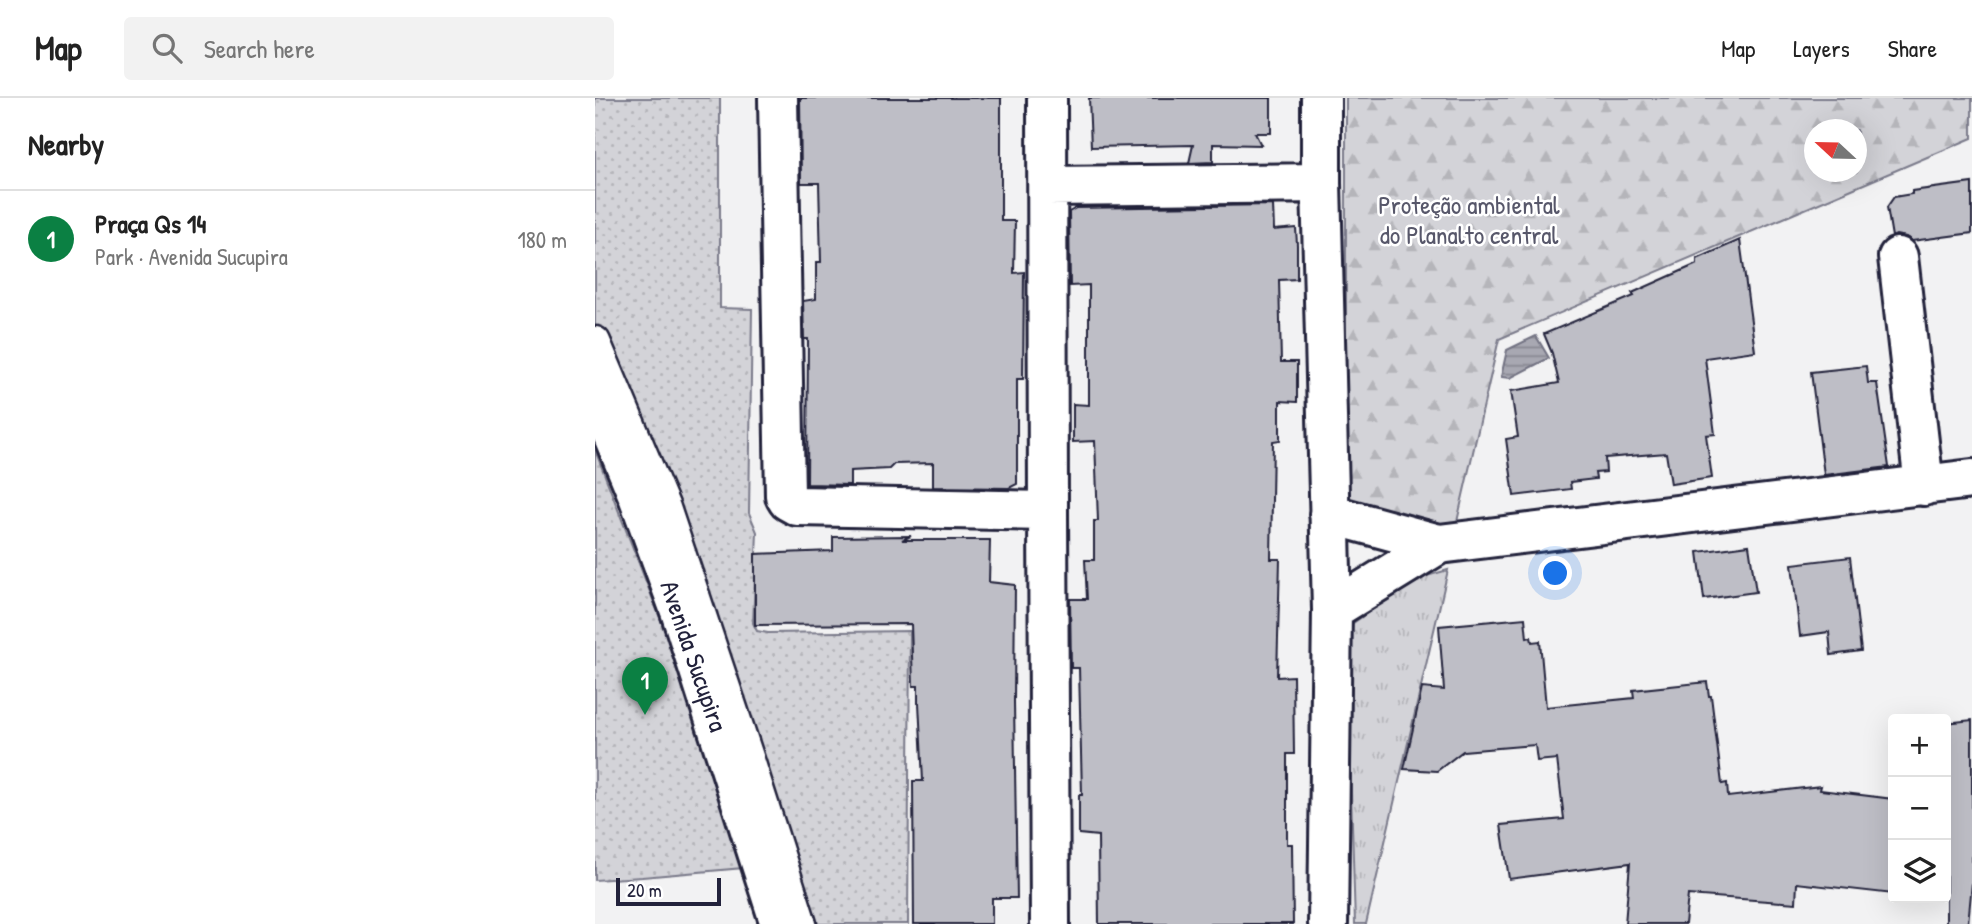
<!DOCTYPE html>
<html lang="en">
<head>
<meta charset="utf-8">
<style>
  :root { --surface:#fff; --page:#f2f2f2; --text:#222; --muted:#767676; --line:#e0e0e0; --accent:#0b8043 }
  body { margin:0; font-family:"Patrick Hand",sans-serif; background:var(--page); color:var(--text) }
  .controls { position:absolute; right:21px; bottom:21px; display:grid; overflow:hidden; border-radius:7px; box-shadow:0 7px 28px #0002 }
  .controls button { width:63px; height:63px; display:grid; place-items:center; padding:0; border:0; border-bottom:2px solid var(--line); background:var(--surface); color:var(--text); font:35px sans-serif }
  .compass { position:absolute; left:1209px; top:21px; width:63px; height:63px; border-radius:50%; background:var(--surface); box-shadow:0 7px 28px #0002; rotate:292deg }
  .scale { position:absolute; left:21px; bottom:18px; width:105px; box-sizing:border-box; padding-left:7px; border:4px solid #22223b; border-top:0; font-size:19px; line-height:24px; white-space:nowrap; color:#22223b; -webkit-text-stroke:5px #fff; paint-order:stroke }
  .you { position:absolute; left:961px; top:476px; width:24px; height:24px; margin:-18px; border:5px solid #fff; border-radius:50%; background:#1a73e8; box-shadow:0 0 0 10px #1a73e833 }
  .badge { display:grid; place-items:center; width:46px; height:46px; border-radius:50%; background:var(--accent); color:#fff; font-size:23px; font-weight:700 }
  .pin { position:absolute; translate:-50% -58px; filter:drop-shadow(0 2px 4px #0008) }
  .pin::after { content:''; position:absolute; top:37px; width:24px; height:21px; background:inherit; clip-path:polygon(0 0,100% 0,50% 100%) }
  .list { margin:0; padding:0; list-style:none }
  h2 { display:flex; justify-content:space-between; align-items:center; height:91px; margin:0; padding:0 28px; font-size:30px }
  h2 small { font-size:23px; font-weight:400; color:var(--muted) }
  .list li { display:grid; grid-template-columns:46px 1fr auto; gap:21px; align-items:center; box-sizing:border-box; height:98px; padding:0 28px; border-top:2px solid var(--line) }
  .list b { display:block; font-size:26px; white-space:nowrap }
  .list p { margin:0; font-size:23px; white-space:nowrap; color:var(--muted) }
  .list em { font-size:23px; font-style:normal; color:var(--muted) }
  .icon { flex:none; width:38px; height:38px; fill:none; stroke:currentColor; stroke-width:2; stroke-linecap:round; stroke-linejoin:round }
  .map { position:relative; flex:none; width:1377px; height:826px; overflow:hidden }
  header { display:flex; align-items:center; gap:42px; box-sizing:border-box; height:98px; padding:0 35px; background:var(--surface); border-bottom:2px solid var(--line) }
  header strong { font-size:33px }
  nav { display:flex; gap:38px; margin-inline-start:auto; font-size:24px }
  .search { width:490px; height:63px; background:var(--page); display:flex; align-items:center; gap:18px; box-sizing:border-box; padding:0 24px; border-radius:7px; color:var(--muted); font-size:26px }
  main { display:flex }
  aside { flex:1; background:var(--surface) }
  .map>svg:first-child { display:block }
  .grass { fill:url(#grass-tufts); stroke:#7a7a8a; stroke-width:2 }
  .forest { fill:url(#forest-firs); stroke:#7a7a8a; stroke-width:2; fill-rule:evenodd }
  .park { fill:url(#park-dots); stroke:#7a7a8a; stroke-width:2 }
  .water { fill:url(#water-rules); stroke:#727282; stroke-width:2 }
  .building { fill:#bebec6; stroke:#22223b; stroke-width:2 }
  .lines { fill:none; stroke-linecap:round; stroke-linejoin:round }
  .pedestrian-casing { stroke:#22223b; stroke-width:35 }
  .minor-casing { stroke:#22223b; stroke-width:44 }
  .tertiary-casing { stroke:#22223b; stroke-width:44 }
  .pedestrian { stroke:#fff; stroke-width:30 }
  .minor { stroke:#fff; stroke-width:38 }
  .tertiary { stroke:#fff; stroke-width:38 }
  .labels { text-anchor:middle; stroke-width:5; stroke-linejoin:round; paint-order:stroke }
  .park-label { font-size:26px; fill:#57576a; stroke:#fff }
  .street-label { font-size:26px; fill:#22223b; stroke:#fff }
</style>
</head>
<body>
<header>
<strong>Map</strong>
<div class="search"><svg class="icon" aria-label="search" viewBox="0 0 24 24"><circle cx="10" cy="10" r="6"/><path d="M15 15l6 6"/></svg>Search here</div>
<nav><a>Map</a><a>Layers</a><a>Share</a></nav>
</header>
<main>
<aside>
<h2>Nearby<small></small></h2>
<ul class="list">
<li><span class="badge">1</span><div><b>Praça Qs 14</b><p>Park · Avenida Sucupira</p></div><em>180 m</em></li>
</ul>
</aside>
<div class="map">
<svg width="1377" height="826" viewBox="0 0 1377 826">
  <defs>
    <pattern id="grass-tufts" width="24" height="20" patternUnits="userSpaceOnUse" patternTransform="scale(1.75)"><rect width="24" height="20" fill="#d3d3d8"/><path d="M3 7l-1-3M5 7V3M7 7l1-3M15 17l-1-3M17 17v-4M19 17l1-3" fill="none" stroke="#b5b5ba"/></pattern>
    <pattern id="forest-firs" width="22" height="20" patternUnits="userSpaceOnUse" patternTransform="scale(1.75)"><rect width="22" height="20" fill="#d3d3d8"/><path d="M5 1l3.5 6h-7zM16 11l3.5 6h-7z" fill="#b5b5ba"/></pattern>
    <pattern id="park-dots" width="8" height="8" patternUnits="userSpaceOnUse" patternTransform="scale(1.75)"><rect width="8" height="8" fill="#d3d3d8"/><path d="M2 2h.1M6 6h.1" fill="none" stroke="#b5b5ba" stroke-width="1.8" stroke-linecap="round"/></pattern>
    <pattern id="water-rules" width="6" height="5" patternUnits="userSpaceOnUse" patternTransform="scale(1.75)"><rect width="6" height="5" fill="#a8a8b2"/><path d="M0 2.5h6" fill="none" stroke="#888892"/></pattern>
  </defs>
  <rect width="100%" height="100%" fill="#f2f2f3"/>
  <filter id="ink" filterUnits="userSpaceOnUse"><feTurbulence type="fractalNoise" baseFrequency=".0143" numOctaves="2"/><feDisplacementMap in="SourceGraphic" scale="14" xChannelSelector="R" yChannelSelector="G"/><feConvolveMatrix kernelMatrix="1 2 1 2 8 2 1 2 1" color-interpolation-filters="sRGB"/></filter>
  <g filter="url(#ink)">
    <!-- grass -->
    <path class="grass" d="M 853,472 L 771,826 L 760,826 L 751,530 L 821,481 Z"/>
    <!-- forest -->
    <path class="forest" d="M 751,0 L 1377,0 L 1377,40 L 904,241 L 861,428 L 753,411 L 751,293 ZM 1220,32 L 1262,32 L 1262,74 L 1220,74 Z"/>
    <!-- park -->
    <path class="park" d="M 0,0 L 125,0 L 125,210 L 157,211 L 154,415 L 162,434 L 158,525 L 162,533 L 173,535 L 315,533 L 313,826 L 192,826 L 0,262 Z
      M 0,352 L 79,556 L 148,770 L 47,779 L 0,782 Z"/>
    <!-- water -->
    <path class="water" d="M 941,238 L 954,260 L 915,280 L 906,279 L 912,252 Z"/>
    <!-- building -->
    <path class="building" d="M 205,0 L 406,0 L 406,123 L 420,123 L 419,175 L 429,174 L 428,281 L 422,281 L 422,386 L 414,390 L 338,389 L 338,365 L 299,366 L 294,371 L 255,373 L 255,387 L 212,386 L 213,241 L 209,241 L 208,203 L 221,201 L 221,164 L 226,164 L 224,85 L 206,85 Z
      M 494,0 L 676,0 L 676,35 L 660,35 L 666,47 L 618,46 L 618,64 L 594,65 L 598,47 L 496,49 Z
      M 1377,85 L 1377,135 L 1317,143 L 1311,139 L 1301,137 L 1297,139 L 1292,109 L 1299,99 L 1317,96 L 1317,93 Z
      M 678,107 L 679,132 L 701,130 L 702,147 L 702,181 L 684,182 L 686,264 L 702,264 L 702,304 L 685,303 L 685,342 L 678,343 L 676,461 L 685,461 L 682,579 L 698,578 L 699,656 L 692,656 L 692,746 L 697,746 L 698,826 L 504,826 L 503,738 L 484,736 L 484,697 L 487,697 L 484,570 L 476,570 L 475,501 L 492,501 L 490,462 L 499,462 L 499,423 L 503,423 L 500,343 L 478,344 L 478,306 L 494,307 L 494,187 L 475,188 L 474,114 L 481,110 Z
      M 1145,142 L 1160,253 L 1110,260 L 1120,336 L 1111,337 L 1117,380 L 1076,386 L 1071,355 L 1010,360 L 1011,374 L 1000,375 L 1001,381 L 975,384 L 976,391 L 919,398 L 911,341 L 923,339 L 916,293 L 964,285 L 957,255 L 949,236 L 1039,198 L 1037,195 L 1102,166 L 1102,161 Z
      M 1271,268 L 1273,285 L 1282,285 L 1294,369 L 1229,377 L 1216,274 Z
      M 316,438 L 307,442 L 395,442 L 394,484 L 420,487 L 419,604 L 422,800 L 397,800 L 397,826 L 319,826 L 318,683 L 328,683 L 324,605 L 323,605 L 323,588 L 318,588 L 316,526 L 160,527 L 160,456 L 238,453 L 238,439 Z
      M 1154,447 L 1161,494 L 1109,501 L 1103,454 Z
      M 1255,459 L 1266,553 L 1236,557 L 1234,534 L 1205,538 L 1197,466 Z
      M 930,520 L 932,540 L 936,539 L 937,544 L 945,543 L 951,609 L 1039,600 L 1038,592 L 1112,584 L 1114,598 L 1116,598 L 1127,686 L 1132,685 L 1133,699 L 1226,688 L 1225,692 L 1298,701 L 1298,796 L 1202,785 L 1201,805 L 1093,797 L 1090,826 L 1030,826 L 1035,765 L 914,781 L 906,727 L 969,721 L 962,661 L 942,663 L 940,647 L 868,653 L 842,673 L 809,671 L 827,590 L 849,592 L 844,528 Z
      M 1377,622 L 1377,785 L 1373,826 L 1351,826 L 1351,625 Z"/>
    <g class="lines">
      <defs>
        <path id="pedestrian" d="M 0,244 L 70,410 L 153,659 L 206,826"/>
        <path id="minor" d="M 183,0 L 190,398 L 193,403 L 202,408 L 453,413 L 455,826
          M 452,0 L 453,413
          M 726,0 L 726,85 L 737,512 L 733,826
          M 453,88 L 726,85
          M 1303,159 L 1329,388
          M 734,416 L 844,446 L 1377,381
          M 737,512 L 844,446"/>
        <path id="tertiary" d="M 0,294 L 43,398 L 85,513 L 185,826"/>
      </defs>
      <!-- pedestrian casing -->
      <use href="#pedestrian" class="pedestrian-casing"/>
      <!-- minor casing -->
      <use href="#minor" class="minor-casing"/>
      <!-- tertiary casing -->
      <use href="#tertiary" class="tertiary-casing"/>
      <!-- pedestrian -->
      <use href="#pedestrian" class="pedestrian"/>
      <!-- minor -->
      <use href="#minor" class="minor"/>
      <!-- tertiary -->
      <use href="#tertiary" class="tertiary"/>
    </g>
  </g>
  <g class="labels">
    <!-- park labels -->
    <g class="park-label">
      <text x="874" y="116">Proteção ambiental<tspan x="874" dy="30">do Planalto central</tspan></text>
    </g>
    <!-- street labels -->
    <g class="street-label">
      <text transform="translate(99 558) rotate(71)" y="9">Avenida Sucupira</text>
    </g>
  </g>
</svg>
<div class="controls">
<button>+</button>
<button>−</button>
<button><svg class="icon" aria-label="layers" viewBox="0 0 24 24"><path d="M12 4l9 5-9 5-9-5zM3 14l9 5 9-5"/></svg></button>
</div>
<svg class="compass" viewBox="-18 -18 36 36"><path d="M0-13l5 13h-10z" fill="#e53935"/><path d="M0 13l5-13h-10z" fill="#767676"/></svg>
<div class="scale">20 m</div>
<div class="you"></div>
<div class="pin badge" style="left:50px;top:617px">1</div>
</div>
</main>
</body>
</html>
